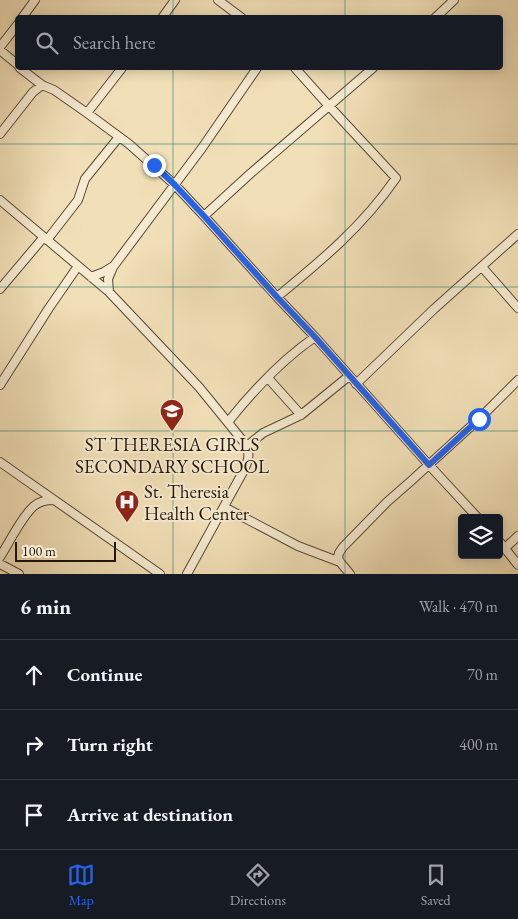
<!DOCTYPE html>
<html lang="en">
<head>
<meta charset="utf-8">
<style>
  :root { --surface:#171b24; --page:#20242c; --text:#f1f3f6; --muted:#9ea1a6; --line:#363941; --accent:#2563eb }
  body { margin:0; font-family:"EB Garamond",serif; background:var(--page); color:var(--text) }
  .controls { position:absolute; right:15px; bottom:15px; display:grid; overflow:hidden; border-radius:5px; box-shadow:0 2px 12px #0003 }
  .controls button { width:45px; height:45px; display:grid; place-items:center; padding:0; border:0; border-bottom:1px solid var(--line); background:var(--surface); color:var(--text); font:25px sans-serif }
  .scale { position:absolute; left:15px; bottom:12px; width:101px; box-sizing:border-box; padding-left:5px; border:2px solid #24170c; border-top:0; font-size:14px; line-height:18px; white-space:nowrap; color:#24170c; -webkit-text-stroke:4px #f6ead0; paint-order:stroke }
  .stop { position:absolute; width:15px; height:15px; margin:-11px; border:4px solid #2563eb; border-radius:50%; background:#fff }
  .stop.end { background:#2563eb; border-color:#fff; box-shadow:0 1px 5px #0008 }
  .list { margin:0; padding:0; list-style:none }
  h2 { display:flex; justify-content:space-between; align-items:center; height:65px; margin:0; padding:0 20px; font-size:21px }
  h2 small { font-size:16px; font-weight:400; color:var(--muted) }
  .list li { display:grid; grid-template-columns:32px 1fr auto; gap:15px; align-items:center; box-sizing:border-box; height:70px; padding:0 20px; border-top:1px solid var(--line) }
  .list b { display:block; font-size:19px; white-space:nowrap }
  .list em { font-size:16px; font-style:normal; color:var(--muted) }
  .icon { flex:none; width:28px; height:28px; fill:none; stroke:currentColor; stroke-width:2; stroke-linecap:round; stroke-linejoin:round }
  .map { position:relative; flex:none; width:518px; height:574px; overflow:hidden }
  .search { position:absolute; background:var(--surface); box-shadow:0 2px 12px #0003; left:15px; right:15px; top:15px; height:55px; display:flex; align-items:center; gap:12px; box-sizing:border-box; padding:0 18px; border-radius:5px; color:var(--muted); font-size:19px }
  .sheet { height:275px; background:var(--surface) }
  nav { display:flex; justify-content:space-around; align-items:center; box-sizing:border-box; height:70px; border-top:1px solid var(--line); background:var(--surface); font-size:14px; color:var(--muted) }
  nav a { display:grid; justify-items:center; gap:2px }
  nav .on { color:var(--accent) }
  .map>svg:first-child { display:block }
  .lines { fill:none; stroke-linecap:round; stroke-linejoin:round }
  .street-casing { stroke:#574937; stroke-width:10 }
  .street { stroke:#f6ead0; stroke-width:8 }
  .route { stroke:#2563eb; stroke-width:6 }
  .grid { fill:none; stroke:#0f766e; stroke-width:1; stroke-opacity:0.55 }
  .labels { text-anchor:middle; stroke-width:4; stroke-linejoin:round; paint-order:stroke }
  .poi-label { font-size:19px; fill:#24170c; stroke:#f6ead0 }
</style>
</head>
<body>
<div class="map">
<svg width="518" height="574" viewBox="0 0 518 574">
  <rect width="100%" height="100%" fill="#f1dfb7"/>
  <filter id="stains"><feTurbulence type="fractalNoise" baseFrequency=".004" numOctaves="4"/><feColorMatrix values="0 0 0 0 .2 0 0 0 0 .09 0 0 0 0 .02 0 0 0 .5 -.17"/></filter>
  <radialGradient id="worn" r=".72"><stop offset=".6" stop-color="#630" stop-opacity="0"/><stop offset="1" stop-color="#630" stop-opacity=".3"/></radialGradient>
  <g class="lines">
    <defs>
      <path id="street" d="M 218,0 L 242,18
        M 22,18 L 35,0
        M 162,18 L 175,0
        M 435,18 L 454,0
        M 0,47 L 18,24
        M 0,50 L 18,65
        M 20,68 L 42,85
        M 87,113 L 122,68
        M 0,134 L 33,92 L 42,85 L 54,90 L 87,113 L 129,144 L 175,185 L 204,216 L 277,297 L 315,337 L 429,465 L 478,518
        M 0,200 L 109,292 L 199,387 L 247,446 C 250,456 248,461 244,470 L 187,574
        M 204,216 L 251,173 L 373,68
        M 47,240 L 78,200 L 85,179 L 119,137
        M 482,267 L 518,308
        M 91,277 L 104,272 L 112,267
        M 0,289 L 43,238
        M 109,292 L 108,279 L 113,267 L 202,148 L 257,68
        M 277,297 C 322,260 363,226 396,178 L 329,106 L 295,68
        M 268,378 L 301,415
        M 356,384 L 434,309 L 518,234
        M 0,385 L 49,308 L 78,266
        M 228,422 C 252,392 283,359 315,337
        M 247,446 L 263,433 L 301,415 L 349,376
        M 0,462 L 160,574
        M 224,507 L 298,546 L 340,562
        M 499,541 L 518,565
        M 505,548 L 518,536
        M 0,557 C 9,543 22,516 34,506 C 40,501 46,500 53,500
        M 0,564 L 19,574
        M 350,574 L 340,562 L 338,558 L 339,553 L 343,547 L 387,502 L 411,481 L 479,419 L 518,380"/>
    </defs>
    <!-- street casing -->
    <use href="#street" class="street-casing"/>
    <!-- street -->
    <use href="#street" class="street"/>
  </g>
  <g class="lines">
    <!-- route -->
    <path class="route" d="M 154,165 L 175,185 L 204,216 L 277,297 L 315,337 L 429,465 L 479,419"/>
  </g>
  <!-- grid -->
  <path class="grid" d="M 173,0 L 173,18M 345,0 L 345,18M 173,68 L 173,574M 345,68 L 345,574M 0,144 L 518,144M 0,287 L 518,287M 0,431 L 518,431"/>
  <!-- icons -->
  <defs>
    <symbol id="school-pin" viewBox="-11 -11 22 30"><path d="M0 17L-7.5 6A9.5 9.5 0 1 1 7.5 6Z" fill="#8f2418" stroke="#f6ead0"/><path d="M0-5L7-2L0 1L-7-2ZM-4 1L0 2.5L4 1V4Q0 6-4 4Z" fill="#fff"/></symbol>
    <symbol id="hospital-pin" viewBox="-11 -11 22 30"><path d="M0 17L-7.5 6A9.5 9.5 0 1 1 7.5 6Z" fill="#8f2418" stroke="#f6ead0"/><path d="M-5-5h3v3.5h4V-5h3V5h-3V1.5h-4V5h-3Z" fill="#fff"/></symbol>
  </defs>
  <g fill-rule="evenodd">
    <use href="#school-pin" x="158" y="397" width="28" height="38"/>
    <use href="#hospital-pin" x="113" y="488" width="28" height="38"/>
  </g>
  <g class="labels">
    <!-- poi labels -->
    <g class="poi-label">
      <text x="172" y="451">ST THERESIA GIRLS<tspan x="172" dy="22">SECONDARY SCHOOL</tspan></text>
      <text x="144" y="498" text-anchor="start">St. Theresia<tspan x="144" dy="22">Health Center</tspan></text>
    </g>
  </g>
  <rect width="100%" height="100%" filter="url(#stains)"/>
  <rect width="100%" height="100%" fill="url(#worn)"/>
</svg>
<div class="controls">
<button><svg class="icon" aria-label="layers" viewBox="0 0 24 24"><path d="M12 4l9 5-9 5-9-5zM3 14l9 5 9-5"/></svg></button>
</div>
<div class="scale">100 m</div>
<div class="stop" style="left:479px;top:419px"></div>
<div class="stop end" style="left:154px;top:165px"></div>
<div class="search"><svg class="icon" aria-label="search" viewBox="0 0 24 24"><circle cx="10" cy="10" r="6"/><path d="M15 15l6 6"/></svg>Search here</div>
</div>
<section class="sheet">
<h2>6 min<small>Walk · 470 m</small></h2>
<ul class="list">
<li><svg class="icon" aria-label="ahead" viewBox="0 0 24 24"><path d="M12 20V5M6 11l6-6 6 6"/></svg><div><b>Continue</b></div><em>70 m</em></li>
<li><svg class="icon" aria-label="right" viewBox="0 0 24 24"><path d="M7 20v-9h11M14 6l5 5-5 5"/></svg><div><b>Turn right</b></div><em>400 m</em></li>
<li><svg class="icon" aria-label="arrive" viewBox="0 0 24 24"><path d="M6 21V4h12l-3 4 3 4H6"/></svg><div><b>Arrive at destination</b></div></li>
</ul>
</section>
<nav>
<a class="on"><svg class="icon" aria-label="map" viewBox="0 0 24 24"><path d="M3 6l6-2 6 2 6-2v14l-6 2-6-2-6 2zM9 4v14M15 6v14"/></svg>Map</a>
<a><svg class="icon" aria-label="directions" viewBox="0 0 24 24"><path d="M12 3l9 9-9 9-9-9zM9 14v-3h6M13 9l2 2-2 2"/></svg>Directions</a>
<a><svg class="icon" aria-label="saved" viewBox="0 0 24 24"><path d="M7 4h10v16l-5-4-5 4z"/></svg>Saved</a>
</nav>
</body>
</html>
